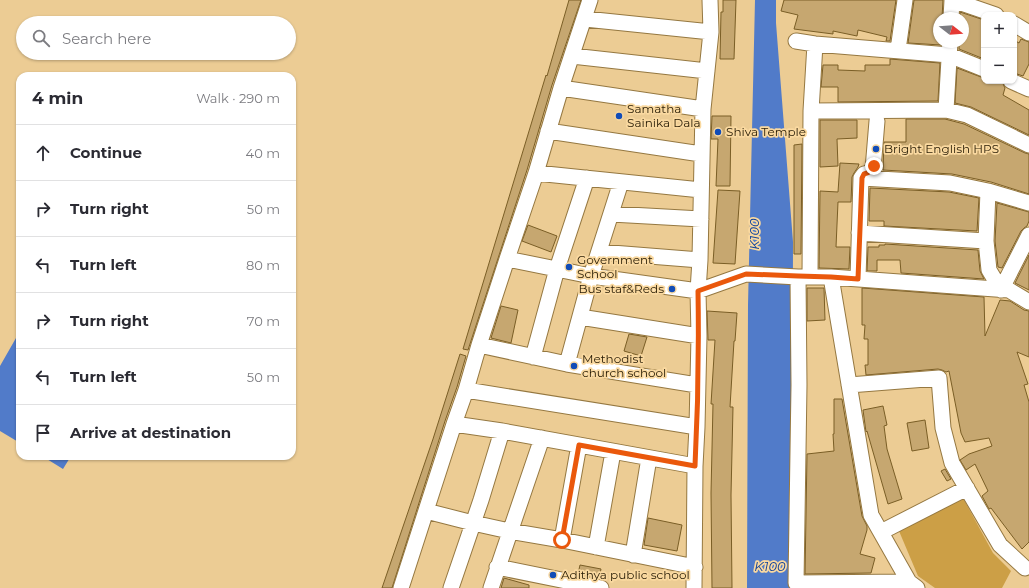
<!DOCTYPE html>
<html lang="en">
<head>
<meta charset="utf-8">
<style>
  :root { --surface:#fff; --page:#f7f7f7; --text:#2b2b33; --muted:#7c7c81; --line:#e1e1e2 }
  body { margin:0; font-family:Montserrat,sans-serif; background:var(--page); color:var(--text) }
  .controls { position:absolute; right:12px; top:12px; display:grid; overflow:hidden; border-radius:8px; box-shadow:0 1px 3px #0004 }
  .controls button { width:36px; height:36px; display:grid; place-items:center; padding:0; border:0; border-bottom:1px solid var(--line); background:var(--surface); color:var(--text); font:20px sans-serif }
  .compass { position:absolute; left:933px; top:12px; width:36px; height:36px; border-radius:50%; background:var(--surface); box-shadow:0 1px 3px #0004; rotate:107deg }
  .stop { position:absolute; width:12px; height:12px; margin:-9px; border:3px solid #ea580c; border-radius:50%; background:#fff }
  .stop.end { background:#ea580c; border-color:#fff; box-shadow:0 1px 4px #0008 }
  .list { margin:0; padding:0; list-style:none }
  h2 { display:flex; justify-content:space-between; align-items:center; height:52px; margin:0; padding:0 16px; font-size:17px }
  h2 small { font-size:13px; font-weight:400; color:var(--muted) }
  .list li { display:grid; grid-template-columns:26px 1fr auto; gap:12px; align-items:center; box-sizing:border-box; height:56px; padding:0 16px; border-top:1px solid var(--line) }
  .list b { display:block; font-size:15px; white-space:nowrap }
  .list em { font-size:13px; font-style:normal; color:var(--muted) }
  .icon { flex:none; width:22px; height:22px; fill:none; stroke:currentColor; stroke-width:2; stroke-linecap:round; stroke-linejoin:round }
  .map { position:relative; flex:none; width:1029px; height:588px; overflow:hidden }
  .search { position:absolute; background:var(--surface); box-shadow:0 1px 3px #0004; left:16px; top:16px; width:280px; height:44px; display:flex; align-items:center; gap:10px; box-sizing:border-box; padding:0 14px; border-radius:22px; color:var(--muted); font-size:15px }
  .panel { position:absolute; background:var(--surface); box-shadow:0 1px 3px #0004; left:16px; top:72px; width:280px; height:388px; border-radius:12px }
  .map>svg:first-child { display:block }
  .green { fill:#cc9f46 }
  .water { fill:#517bc9 }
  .building { fill:#c6a770; stroke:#7a5e26 }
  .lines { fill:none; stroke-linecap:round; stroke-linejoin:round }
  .minor-casing { stroke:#957841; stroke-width:17 }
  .minor { stroke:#fff; stroke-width:15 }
  .route { stroke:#ea580c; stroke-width:5 }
  .poi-dot { fill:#114cb7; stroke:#fad9a0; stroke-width:1.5 }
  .labels { text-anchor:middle; stroke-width:3.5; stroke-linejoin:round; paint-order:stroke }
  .poi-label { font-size:12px; fill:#281c05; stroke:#fad9a0; text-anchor:start }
  .water-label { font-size:13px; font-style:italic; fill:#0e409b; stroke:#fad9a0 }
</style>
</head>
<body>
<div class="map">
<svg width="1029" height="588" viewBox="0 0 1029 588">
  <rect width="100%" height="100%" fill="#eccc94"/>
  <!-- green -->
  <path class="green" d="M 963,498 L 993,553 L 1011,571 L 1002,588 L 935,588 L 918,576 L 899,531 Z"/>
  <!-- water -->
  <path class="water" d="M 755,0 L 776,0 L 776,23 L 793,242 L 792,584 L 793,588 L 747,588 L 748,305 Z
    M 20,331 L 20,443 L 0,431 L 0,366 Z
    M 42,456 L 71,456 L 63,469 Z"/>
  <!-- building -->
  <path class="building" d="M 569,0 L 581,0 L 552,85 L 527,170 L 468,350 L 463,349 L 546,75 L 547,76 Z
    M 723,0 L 736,0 L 734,59 L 720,59 L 721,12 L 723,12 Z
    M 784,0 L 896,0 L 890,41 L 886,41 L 887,37 L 858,30 L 857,36 L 833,31 L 833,34 L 794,29 L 798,15 L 781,11 Z
    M 914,0 L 943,0 L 942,18 L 939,18 L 939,42 L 941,42 L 941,45 L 908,43 Z
    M 960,12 L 984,20 L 984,59 L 959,49 L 959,42 L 963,42 L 963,18 L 960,18 Z
    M 1021,39 L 1029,42 L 1029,64 L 1023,76 L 1014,73 L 1014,40 L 1019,43 Z
    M 890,59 L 940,63 L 938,101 L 838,102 L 838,87 L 821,87 L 823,65 L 838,65 L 838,70 L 865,71 L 865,65 L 890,65 Z
    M 957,68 L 981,77 L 984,78 L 984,81 L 1002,81 L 1004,86 L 1005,88 L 1003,95 L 1029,110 L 1029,135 L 971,107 L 955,103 Z
    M 712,116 L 731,116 L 730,186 L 716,186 L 718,139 L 711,139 Z
    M 906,119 L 945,119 L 964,124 L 1025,153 L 1029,154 L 1029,194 L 991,182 L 952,174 L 883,170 L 884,142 L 906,142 Z
    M 820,120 L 857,120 L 857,138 L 837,139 L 838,166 L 820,167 Z
    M 802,144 L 801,254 L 794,254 L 794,145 Z
    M 840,163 L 859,164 L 858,167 L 854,173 L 852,177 L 851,202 L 838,202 L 836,247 L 850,247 L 849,269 L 819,268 L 820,191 L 838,192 Z
    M 870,188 L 949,192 L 979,198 L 977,231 L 884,226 L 884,221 L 869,221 Z
    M 718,190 L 740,191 L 735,264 L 713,263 Z
    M 997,203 L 1029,212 L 1029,221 L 1027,226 L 1024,228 L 1021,231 L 1002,268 L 998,267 L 995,241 Z
    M 528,225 L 557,236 L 551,252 L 522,241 Z
    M 885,244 L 978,250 L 980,271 L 984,279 L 901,273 L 900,260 L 877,260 L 877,271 L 867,271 L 868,247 L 879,247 L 879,245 L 885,245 Z
    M 1029,255 L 1029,290 L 1015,283 Z
    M 807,288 L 824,288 L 825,320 L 807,321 Z
    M 862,288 L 984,297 L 985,336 L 1000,300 L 1010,301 L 1024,310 L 1029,311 L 1029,357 L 1017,352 L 1028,384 L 1024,385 L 1029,402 L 1029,542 L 1022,549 L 991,508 L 989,509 L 982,496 L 988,491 L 975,464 L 966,470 L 960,460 L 969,454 L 992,446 L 989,438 L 965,442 L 961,433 L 949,371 L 946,372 L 942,370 L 938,369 L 866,375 L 865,365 L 868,365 L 868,339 L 864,339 L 865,325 L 862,325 Z
    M 501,306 L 518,310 L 511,343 L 491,338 Z
    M 707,311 L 737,313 L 735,341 L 734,341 L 730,407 L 733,407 L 731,495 L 732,588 L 712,588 L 711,493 L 713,404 L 711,404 L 715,340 L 708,340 Z
    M 629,334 L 647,337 L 641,356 L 624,351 Z
    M 460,354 L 466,356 L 457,387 L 445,421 L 392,588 L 382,588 L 433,439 Z
    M 834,399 L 842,399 L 862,516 L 867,526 L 867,530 L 860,554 L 875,558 L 871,573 L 805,574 L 807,454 L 834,451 L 833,434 L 834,434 Z
    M 883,406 L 887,425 L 884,426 L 887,449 L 902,499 L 888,504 L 867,431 L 866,432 L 863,410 Z
    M 925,420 L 929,448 L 912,451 L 907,423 Z
    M 945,469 L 951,479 L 947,481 L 941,471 Z
    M 648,518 L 682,525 L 677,551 L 644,545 Z
    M 580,565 L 601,569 L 599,578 L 578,574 Z
    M 504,578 L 529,585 L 529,588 L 501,588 Z"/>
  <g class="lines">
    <defs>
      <path id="minor" d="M 952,0 L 996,15
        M 951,18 L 952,0
        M 585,19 L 711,32
        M 1014,24 L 1029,33
        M 796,41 L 815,44 L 949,55 L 984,69
        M 898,50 L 905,0
        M 572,56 L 707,71
        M 1011,81 L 1029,89
        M 561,88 L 703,109
        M 946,110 L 950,42
        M 811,111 L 815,44
        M 548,131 L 701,154
        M 536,173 L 701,190
        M 861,178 L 950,183 L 988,191
        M 611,214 L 701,219
        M 859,233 L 986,241
        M 599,252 L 700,260
        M 507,259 L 591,276 L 698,291 L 746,274 L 798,277 L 831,277 L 1009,290 L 1029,302
        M 798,277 L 799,385 L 796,583 L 909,582
        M 810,277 L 811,111 L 946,110 L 967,115 L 1029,145
        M 831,277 L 871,515 L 909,582 L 917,588
        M 858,279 L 861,178 L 864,174 L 868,173 L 873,169 L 877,121
        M 1001,290 L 989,270 L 986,241 L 988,191 L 1029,203
        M 1001,290 L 1029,235
        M 580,317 L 699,336
        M 479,345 L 567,364 L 697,385
        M 533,357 L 557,269 L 587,178
        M 567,364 L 591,276 L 621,182
        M 849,385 L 939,378 L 943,428 L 952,463 L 1000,545 L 1025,568
        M 466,390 L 697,427
        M 454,424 L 502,431 L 695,466
        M 426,511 L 473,523 L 509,531 L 562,540 L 695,567
        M 881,532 L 967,488
        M 562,540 L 579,445
        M 596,547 L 613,452
        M 633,555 L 649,458
        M 497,567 L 601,588
        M 401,588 L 454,424 L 466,390 L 479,345 L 507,259 L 536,173 L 561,88 L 590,0
        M 451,588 L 481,500 L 502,431
        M 491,588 L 542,438
        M 694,588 L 695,466 L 697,427 L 699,336 L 698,291 L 700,260 L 703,109 L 711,32 L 710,0"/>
    </defs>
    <!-- minor casing -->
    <use href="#minor" class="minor-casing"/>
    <!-- minor -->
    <use href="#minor" class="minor"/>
  </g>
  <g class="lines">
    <!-- route -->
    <path class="route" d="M 562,540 L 579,445 L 695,466 C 698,408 699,350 698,291 L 746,274 L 798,276 L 831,277 L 858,279 L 862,178 L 864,174 C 869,173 872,171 874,166"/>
  </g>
  <!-- markers -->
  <g class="poi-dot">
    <circle cx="619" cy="116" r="4"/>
    <circle cx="718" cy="132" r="4"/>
    <circle cx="876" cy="149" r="4"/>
    <circle cx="569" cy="267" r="4"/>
    <circle cx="672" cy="289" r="4"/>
    <circle cx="574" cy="366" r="4"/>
    <circle cx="553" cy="575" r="4"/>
  </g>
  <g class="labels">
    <!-- poi labels -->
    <g class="poi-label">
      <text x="627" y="113">Samatha<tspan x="627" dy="14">Sainika Dala</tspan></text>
      <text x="726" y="136">Shiva Temple</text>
      <text x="884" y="153">Bright English HPS</text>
      <text x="577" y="264">Government<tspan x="577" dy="14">School</tspan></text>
      <text x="664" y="293" text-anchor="end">Bus staf&amp;Reds</text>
      <text x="582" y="363">Methodist<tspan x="582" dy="14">church school</tspan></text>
      <text x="561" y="579">Adithya public school</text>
    </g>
    <!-- water labels -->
    <g class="water-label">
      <text transform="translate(754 234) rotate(-90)" y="5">K100</text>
      <text x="770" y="571">K100</text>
    </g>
  </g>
</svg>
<div class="controls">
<button>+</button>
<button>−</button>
</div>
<svg class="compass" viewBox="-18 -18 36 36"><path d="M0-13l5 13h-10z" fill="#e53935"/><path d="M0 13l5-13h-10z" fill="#7c7c81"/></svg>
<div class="stop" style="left:562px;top:540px"></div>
<div class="stop end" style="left:874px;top:166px"></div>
<div class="search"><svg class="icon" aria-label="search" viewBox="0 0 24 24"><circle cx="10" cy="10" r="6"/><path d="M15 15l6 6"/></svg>Search here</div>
<section class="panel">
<h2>4 min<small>Walk · 290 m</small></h2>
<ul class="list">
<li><svg class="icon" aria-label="ahead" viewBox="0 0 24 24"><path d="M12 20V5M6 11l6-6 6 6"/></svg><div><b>Continue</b></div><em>40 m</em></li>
<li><svg class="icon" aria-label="right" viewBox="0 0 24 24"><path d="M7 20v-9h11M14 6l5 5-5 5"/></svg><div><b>Turn right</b></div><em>50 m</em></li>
<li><svg class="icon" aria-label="left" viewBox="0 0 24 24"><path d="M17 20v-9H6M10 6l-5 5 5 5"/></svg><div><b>Turn left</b></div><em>80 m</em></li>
<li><svg class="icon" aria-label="right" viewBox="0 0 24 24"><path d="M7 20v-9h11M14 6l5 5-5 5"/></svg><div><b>Turn right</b></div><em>70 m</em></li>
<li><svg class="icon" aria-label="left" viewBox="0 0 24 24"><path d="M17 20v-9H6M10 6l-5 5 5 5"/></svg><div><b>Turn left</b></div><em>50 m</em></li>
<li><svg class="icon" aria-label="arrive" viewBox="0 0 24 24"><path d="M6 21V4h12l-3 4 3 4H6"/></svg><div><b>Arrive at destination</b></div></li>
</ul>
</section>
</div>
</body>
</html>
